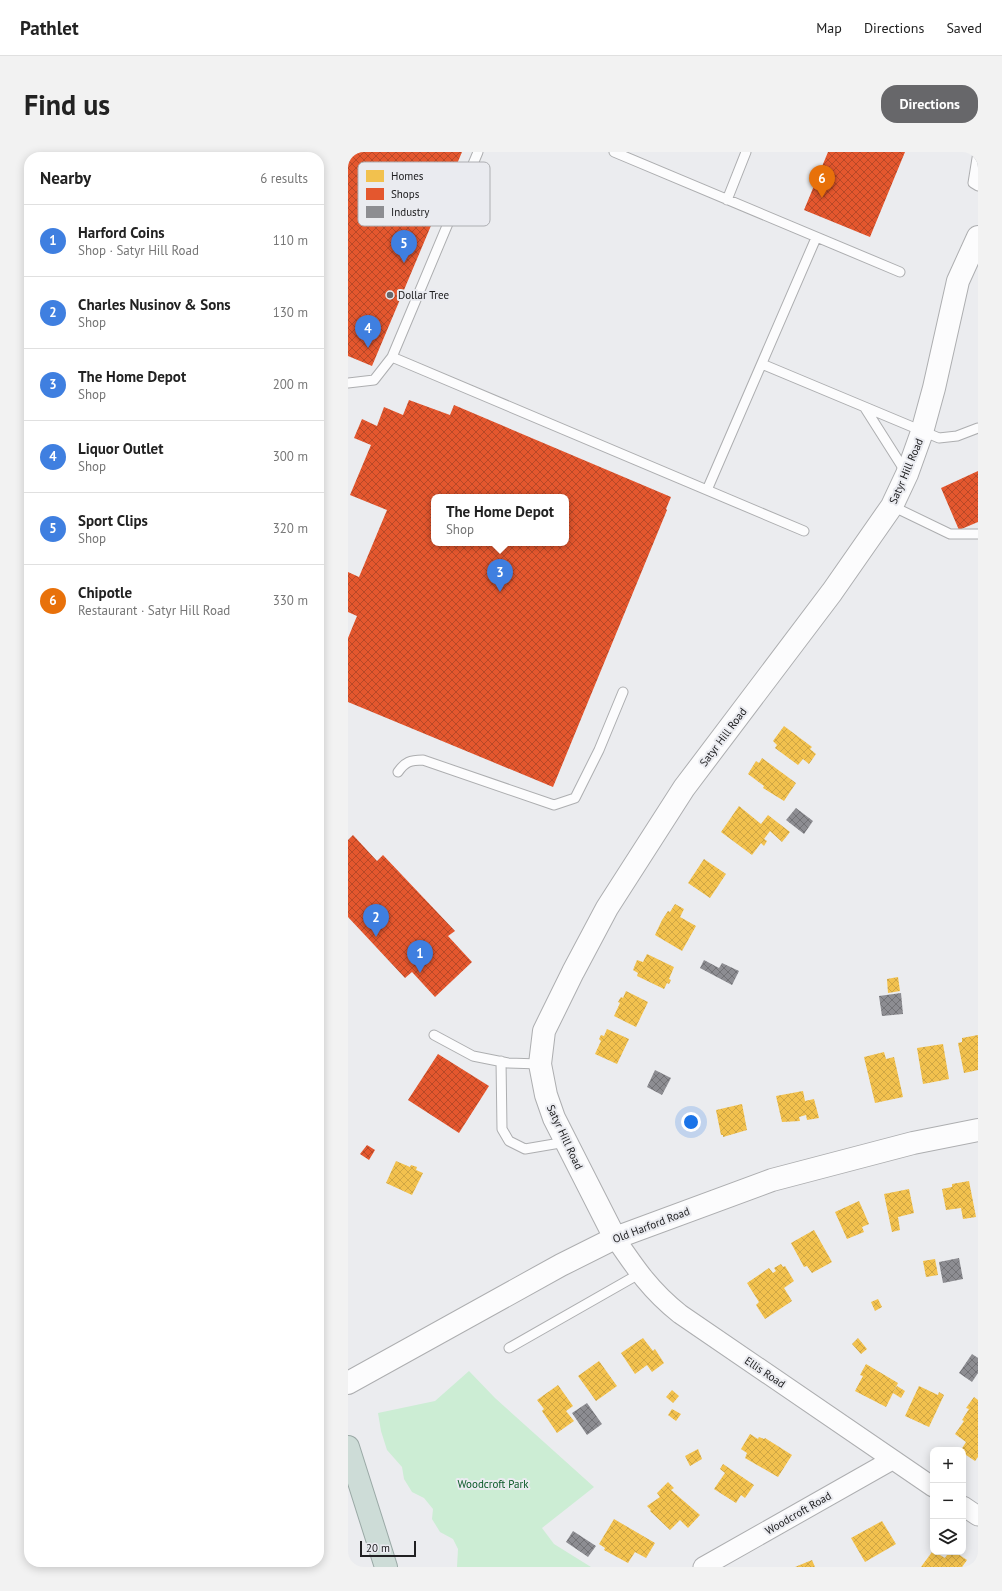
<!DOCTYPE html>
<html lang="en">
<head>
<meta charset="utf-8">
<style>
  :root { --surface:#fff; --page:#f2f2f2; --text:#222; --muted:#767676; --line:#e0e0e0; --accent:#67676a }
  body { margin:0; font-family:"PT Sans",sans-serif; background:var(--page); color:var(--text) }
  .controls { position:absolute; right:12px; bottom:12px; display:grid; overflow:hidden; border-radius:8px; box-shadow:0 2px 10px #0003 }
  .controls button { width:36px; height:36px; display:grid; place-items:center; padding:0; border:0; border-bottom:1px solid var(--line); background:var(--surface); color:var(--text); font:20px sans-serif }
  .scale { position:absolute; left:12px; bottom:10px; width:56px; box-sizing:border-box; padding-left:4px; border:2px solid #202022; border-top:0; font-size:11px; line-height:14px; white-space:nowrap; color:#202022; -webkit-text-stroke:3px #eaebf0; paint-order:stroke }
  .you { position:absolute; left:343px; top:970px; width:14px; height:14px; margin:-10px; border:3px solid #fff; border-radius:50%; background:#1a73e8; box-shadow:0 0 0 6px #1a73e833 }
  .badge { display:grid; place-items:center; width:26px; height:26px; border-radius:50%; background:var(--accent); color:#fff; font-size:13px; font-weight:700 }
  .pin { position:absolute; translate:-50% -33px; filter:drop-shadow(0 1px 2px #0008) }
  .pin::after { content:''; position:absolute; top:21px; width:14px; height:12px; background:inherit; clip-path:polygon(0 0,100% 0,50% 100%) }
  .popup { position:absolute; left:83px; top:342px; width:138px; height:52px; box-sizing:border-box; display:grid; place-content:center; border-radius:8px; background:var(--surface); filter:drop-shadow(0 1px 3px #0005); font-size:13px; white-space:nowrap; color:var(--muted) }
  .popup b { font-size:15px; color:var(--text) }
  .popup::after { content:''; position:absolute; left:50%; top:100%; margin-left:-8px; border:8px solid transparent; border-top-color:var(--surface) }
  .list { margin:0; padding:0; list-style:none }
  h2 { display:flex; justify-content:space-between; align-items:center; height:52px; margin:0; padding:0 16px; font-size:17px }
  h2 small { font-size:13px; font-weight:400; color:var(--muted) }
  .list li { display:grid; grid-template-columns:26px 1fr auto; gap:12px; align-items:center; box-sizing:border-box; height:72px; padding:0 16px; border-top:1px solid var(--line) }
  .list b { display:block; font-size:15px; white-space:nowrap }
  .list p { margin:0; font-size:13px; white-space:nowrap; color:var(--muted) }
  .list em { font-size:13px; font-style:normal; color:var(--muted) }
  .icon { flex:none; width:22px; height:22px; fill:none; stroke:currentColor; stroke-width:2; stroke-linecap:round; stroke-linejoin:round }
  .map { position:relative; flex:none; width:630px; height:1415px; overflow:hidden; border-radius:16px }
  header { display:flex; align-items:center; gap:24px; box-sizing:border-box; height:56px; padding:0 20px; background:var(--surface); border-bottom:1px solid var(--line) }
  header strong { font-size:19px }
  nav { display:flex; gap:22px; margin-inline-start:auto; font-size:14px }
  .intro { display:flex; align-items:center; justify-content:space-between; box-sizing:border-box; height:96px; padding:0 24px }
  h1 { margin:0; font-size:28px }
  .button { padding:10px 18px; border-radius:16px; background:var(--accent); color:#fff; font-size:14px; font-weight:700 }
  main { display:flex; gap:24px; padding:0 24px }
  aside { flex:1; background:var(--surface); border-radius:16px; box-shadow:0 2px 10px #0003 }
  .map>svg:first-child { display:block }
  .park { fill:#ccedd4 }
  .homes { fill:url(#homes-cross-hatch) }
  .shops { fill:url(#shops-cross-hatch); fill-rule:evenodd }
  .industry { fill:url(#industry-cross-hatch) }
  .lines { fill:none; stroke-linecap:round; stroke-linejoin:round }
  .lane-casing { stroke:#adaeb0; stroke-width:11 }
  .street-casing { stroke:#adaeb0; stroke-width:21 }
  .secondary-casing { stroke:#adaeb0; stroke-width:24 }
  .highway-casing { stroke:#9aa9a6; stroke-width:24 }
  .lane { stroke:#fcfcfd; stroke-width:9 }
  .street { stroke:#fcfcfd; stroke-width:19 }
  .secondary { stroke:#fcfcfd; stroke-width:22 }
  .highway { stroke:#cddcd7; stroke-width:22 }
  .poi-dot { fill:#67676a; stroke:#eaebf0; stroke-width:1.5 }
  .labels { text-anchor:middle; stroke-width:4; stroke-linejoin:round; paint-order:stroke }
  .poi-label { font-size:11px; fill:#202022; stroke:#eaebf0; text-anchor:start }
  .street-label { font-size:11px; fill:#202022; stroke:#eaebf0 }
  .park-label { font-size:11px; fill:#095927; stroke:#eaebf0 }
  .key { fill:#eaebf0; stroke:#adaeb2; stroke-width:1 }
  .key-label { font-size:11px; fill:#202022 }
</style>
</head>
<body>
<header>
<strong>Pathlet</strong>
<nav><a>Map</a><a>Directions</a><a>Saved</a></nav>
</header>
<div class="intro"><h1>Find us</h1><a class="button">Directions</a></div>
<main>
<aside>
<h2>Nearby<small>6 results</small></h2>
<ul class="list">
<li><span class="badge" style="background:#3f7fe0">1</span><div><b>Harford Coins</b><p>Shop · Satyr Hill Road</p></div><em>110 m</em></li>
<li><span class="badge" style="background:#3f7fe0">2</span><div><b>Charles Nusinov &amp; Sons</b><p>Shop</p></div><em>130 m</em></li>
<li><span class="badge" style="background:#3f7fe0">3</span><div><b>The Home Depot</b><p>Shop</p></div><em>200 m</em></li>
<li><span class="badge" style="background:#3f7fe0">4</span><div><b>Liquor Outlet</b><p>Shop</p></div><em>300 m</em></li>
<li><span class="badge" style="background:#3f7fe0">5</span><div><b>Sport Clips</b><p>Shop</p></div><em>320 m</em></li>
<li><span class="badge" style="background:#e8710a">6</span><div><b>Chipotle</b><p>Restaurant · Satyr Hill Road</p></div><em>330 m</em></li>
</ul>
</aside>
<div class="map">
<svg width="630" height="1415" viewBox="0 0 630 1415">
  <defs>
    <pattern id="homes-cross-hatch" width="8" height="8" patternUnits="userSpaceOnUse"><rect width="8" height="8" fill="#f2c14e"/><path d="M0 0l8 8M0 8l8-8" fill="none" stroke="#cfa644"/></pattern>
    <pattern id="shops-cross-hatch" width="8" height="8" patternUnits="userSpaceOnUse"><rect width="8" height="8" fill="#e4572e"/><path d="M0 0l8 8M0 8l8-8" fill="none" stroke="#b84827"/></pattern>
    <pattern id="industry-cross-hatch" width="8" height="8" patternUnits="userSpaceOnUse"><rect width="8" height="8" fill="#8d8d92"/><path d="M0 0l8 8M0 8l8-8" fill="none" stroke="#737377"/></pattern>
  </defs>
  <rect width="100%" height="100%" fill="#ebecef"/>
  <!-- park -->
  <path class="park" d="M 121,1219 L 147,1246 L 246,1335 L 194,1376 L 206,1392 L 243,1415 L 109,1415 L 110,1397 L 105,1387 L 92,1380 L 84,1367 L 85,1357 L 76,1346 L 64,1340 L 56,1327 L 54,1315 L 39,1298 L 33,1279 L 30,1261 L 87,1249 Z"/>
  <!-- homes -->
  <path class="homes" d="M 436,574 L 464,595 L 462,597 L 468,602 L 461,612 L 455,607 L 450,613 L 427,596 L 429,593 L 425,589 Z
    M 414,606 L 448,631 L 436,649 L 415,636 L 416,634 L 400,622 L 408,609 L 411,611 Z
    M 391,654 L 413,672 L 420,663 L 442,680 L 434,690 L 422,679 L 416,687 L 419,689 L 416,694 L 413,691 L 404,703 L 373,680 Z
    M 356,707 L 378,722 L 362,746 L 340,731 Z
    M 327,752 L 336,757 L 332,765 L 348,774 L 334,799 L 307,783 L 314,768 L 320,759 L 322,760 Z
    M 299,802 L 326,815 L 321,827 L 323,828 L 321,832 L 319,831 L 316,837 L 289,824 L 290,821 L 285,818 L 289,808 L 295,810 Z
    M 550,825 L 552,839 L 540,841 L 539,827 Z
    M 278,839 L 300,850 L 288,875 L 266,864 L 272,851 L 270,850 L 273,845 L 275,846 Z
    M 259,877 L 281,887 L 269,912 L 247,902 L 253,889 L 251,887 L 253,883 L 256,884 Z
    M 630,883 L 630,918 L 616,921 L 610,891 L 614,890 L 614,886 Z
    M 595,892 L 601,927 L 575,932 L 569,896 Z
    M 536,900 L 538,907 L 546,905 L 555,945 L 527,951 L 516,905 Z
    M 455,939 L 457,949 L 466,947 L 471,966 L 459,968 L 458,963 L 451,965 L 452,969 L 434,970 L 428,944 Z
    M 394,952 L 399,978 L 375,985 L 375,983 L 373,983 L 368,958 Z
    M 48,1009 L 62,1015 L 63,1013 L 69,1015 L 68,1018 L 75,1021 L 64,1043 L 38,1031 Z
    M 621,1029 L 628,1065 L 615,1067 L 613,1056 L 598,1058 L 594,1037 L 604,1035 L 604,1032 Z
    M 561,1037 L 566,1061 L 550,1065 L 552,1078 L 544,1080 L 536,1042 Z
    M 511,1049 L 521,1072 L 514,1075 L 516,1080 L 499,1087 L 487,1060 Z
    M 466,1078 L 484,1110 L 464,1121 L 459,1114 L 456,1115 L 443,1091 Z
    M 587,1107 L 590,1123 L 578,1125 L 575,1109 Z
    M 433,1112 L 435,1115 L 437,1114 L 446,1129 L 436,1136 L 444,1149 L 417,1167 L 408,1153 L 411,1150 L 399,1131 L 421,1116 L 425,1121 L 428,1119 L 426,1116 Z
    M 530,1147 L 534,1155 L 527,1159 L 523,1150 Z
    M 295,1186 L 305,1199 L 307,1197 L 316,1211 L 304,1220 L 299,1213 L 287,1222 L 273,1201 Z
    M 510,1186 L 519,1197 L 513,1202 L 504,1192 Z
    M 251,1209 L 269,1234 L 248,1249 L 230,1224 Z
    M 518,1212 L 550,1231 L 538,1255 L 507,1239 L 515,1224 L 512,1223 Z
    M 210,1233 L 225,1254 L 218,1259 L 226,1269 L 209,1281 L 194,1259 L 196,1257 L 189,1248 Z
    M 549,1234 L 557,1239 L 553,1246 L 545,1241 Z
    M 571,1234 L 590,1243 L 591,1240 L 596,1243 L 581,1275 L 557,1264 Z
    M 324,1238 L 331,1244 L 325,1251 L 318,1245 Z
    M 626,1245 L 630,1248 L 630,1305 L 627,1309 L 615,1301 L 615,1298 L 613,1298 L 618,1290 L 607,1282 L 616,1269 L 614,1268 L 621,1257 L 618,1256 Z
    M 324,1257 L 333,1262 L 328,1269 L 320,1263 Z
    M 402,1282 L 410,1287 L 411,1285 L 416,1287 L 417,1286 L 444,1303 L 430,1325 L 397,1306 L 399,1301 L 393,1297 Z
    M 350,1297 L 354,1307 L 342,1314 L 337,1304 Z
    M 375,1312 L 406,1333 L 397,1346 L 393,1343 L 388,1351 L 366,1337 L 377,1321 L 372,1317 Z
    M 320,1330 L 326,1336 L 323,1338 L 352,1363 L 340,1376 L 332,1368 L 322,1378 L 302,1359 L 303,1358 L 299,1354 L 312,1345 L 309,1341 Z
    M 266,1367 L 307,1391 L 298,1406 L 287,1400 L 280,1411 L 256,1398 L 257,1396 L 251,1392 Z
    M 534,1369 L 548,1392 L 517,1410 L 503,1386 Z
    M 584,1400 L 587,1400 L 597,1406 L 601,1400 L 607,1400 L 619,1408 L 614,1415 L 573,1415 Z
    M 464,1408 L 467,1415 L 447,1415 Z"/>
  <!-- shops -->
  <path class="shops" d="M 0,0 L 114,0 L 24,214 L 0,204 Z
    M 480,0 L 557,0 L 522,85 L 456,58 Z
    M 61,248 L 102,263 L 106,253 L 323,345 L 318,357 L 319,358 L 205,635 L 0,550 L 0,486 L 9,464 L 0,460 L 0,420 L 11,425 L 39,358 L 2,343 L 23,293 L 6,286 L 14,267 L 29,274 L 36,255 L 55,263 ZM 86,345 L 218,345 L 218,391 L 86,391 Z
    M 630,319 L 630,370 L 611,378 L 593,336 Z
    M 5,683 L 29,709 L 35,703 L 107,779 L 100,784 L 124,810 L 87,845 L 64,820 L 57,826 L 0,765 L 0,688 Z
    M 90,902 L 141,934 L 111,981 L 60,948 Z
    M 19,993 L 27,998 L 21,1008 L 12,1002 Z"/>
  <!-- industry -->
  <path class="industry" d="M 448,656 L 465,669 L 456,682 L 438,668 Z
    M 356,808 L 371,816 L 374,811 L 391,819 L 384,833 L 352,816 Z
    M 553,841 L 555,862 L 534,864 L 531,844 Z
    M 307,918 L 323,926 L 314,943 L 299,935 Z
    M 611,1106 L 615,1127 L 595,1131 L 591,1110 Z
    M 624,1202 L 630,1206 L 630,1221 L 624,1230 L 611,1221 Z
    M 239,1251 L 254,1272 L 239,1283 L 224,1261 Z
    M 225,1379 L 248,1394 L 240,1405 L 218,1390 Z"/>
  <g class="lines">
    <defs>
      <path id="lane" d="M 266,0 L 552,120
        M 630,0 L 625,31 L 630,34
        M 379,48 L 398,0
        M 44,205 L 456,379
        M 414,212 L 591,286 L 609,284 L 630,276
        M 0,231 L 26,228 L 44,205 L 130,0
        M 517,256 L 557,319
        M 359,338 L 468,86
        M 544,354 L 602,382 L 630,382
        M 50,620 C 57,610 62,608 75,608 L 206,653 L 227,646 L 251,598 L 275,540
        M 86,883 L 125,904 L 160,911 L 192,912
        M 153,909 L 154,977 L 161,989 L 177,997 L 218,990
        M 161,1196 L 291,1122"/>
      <path id="street" d="M 267,1086 C 288,1117 303,1139 332,1162 L 585,1335
        M 615,1354 L 630,1364
        M 355,1415 L 544,1308"/>
      <path id="secondary" d="M 267,1086 L 206,966 L 198,943 L 192,912 L 196,879 L 225,820 L 259,756 L 336,636 L 484,440 L 544,354 L 559,322 L 574,280 L 586,236 L 610,129 L 630,85
        M 0,1231 L 213,1113 L 267,1086 L 424,1028 L 565,991 L 630,978"/>
      <path id="highway" d="M 0,1295 L 38,1415"/>
    </defs>
    <!-- lane casing -->
    <use href="#lane" class="lane-casing"/>
    <!-- street casing -->
    <use href="#street" class="street-casing"/>
    <!-- secondary casing -->
    <use href="#secondary" class="secondary-casing"/>
    <!-- highway casing -->
    <use href="#highway" class="highway-casing"/>
    <!-- lane -->
    <use href="#lane" class="lane"/>
    <!-- street -->
    <use href="#street" class="street"/>
    <!-- secondary -->
    <use href="#secondary" class="secondary"/>
    <!-- highway -->
    <use href="#highway" class="highway"/>
  </g>
  <!-- markers -->
  <circle class="poi-dot" cx="42" cy="143" r="4"/>
  <g class="labels">
    <!-- poi labels -->
    <g class="poi-label">
      <text x="50" y="147">Dollar Tree</text>
    </g>
    <!-- street labels -->
    <g class="street-label">
      <text transform="translate(558 319) rotate(-67)" y="4">Satyr Hill Road</text>
      <text transform="translate(375 585) rotate(-53)" y="4">Satyr Hill Road</text>
      <text transform="translate(217 985) rotate(65)" y="4">Satyr Hill Road</text>
      <text transform="translate(303 1073) rotate(-21)" y="4">Old Harford Road</text>
      <text transform="translate(417 1220) rotate(34)" y="4">Ellis Road</text>
      <text transform="translate(450 1361) rotate(-30)" y="4">Woodcroft Road</text>
    </g>
    <!-- park labels -->
    <g class="park-label">
      <text x="145" y="1336">Woodcroft Park</text>
    </g>
  </g>
  <!-- legend -->
  <rect x="10" y="10" width="132" height="64" rx="6" class="key"/>
  <rect x="18" y="18" width="18" height="12" fill="#f2c14e"/>
  <rect x="18" y="36" width="18" height="12" fill="#e4572e"/>
  <rect x="18" y="54" width="18" height="12" fill="#8d8d92"/>
  <g class="key-label">
    <text x="43" y="28">Homes</text>
    <text x="43" y="46">Shops</text>
    <text x="43" y="64">Industry</text>
  </g>
</svg>
<div class="controls">
<button>+</button>
<button>−</button>
<button><svg class="icon" aria-label="layers" viewBox="0 0 24 24"><path d="M12 4l9 5-9 5-9-5zM3 14l9 5 9-5"/></svg></button>
</div>
<div class="scale">20 m</div>
<div class="you"></div>
<div class="pin badge" style="left:72px;top:821px;background:#3f7fe0">1</div>
<div class="pin badge" style="left:28px;top:785px;background:#3f7fe0">2</div>
<div class="pin badge" style="left:152px;top:440px;background:#3f7fe0">3</div>
<div class="popup"><b>The Home Depot</b>Shop</div>
<div class="pin badge" style="left:20px;top:196px;background:#3f7fe0">4</div>
<div class="pin badge" style="left:56px;top:111px;background:#3f7fe0">5</div>
<div class="pin badge" style="left:474px;top:46px;background:#e8710a">6</div>
</div>
</main>
</body>
</html>
